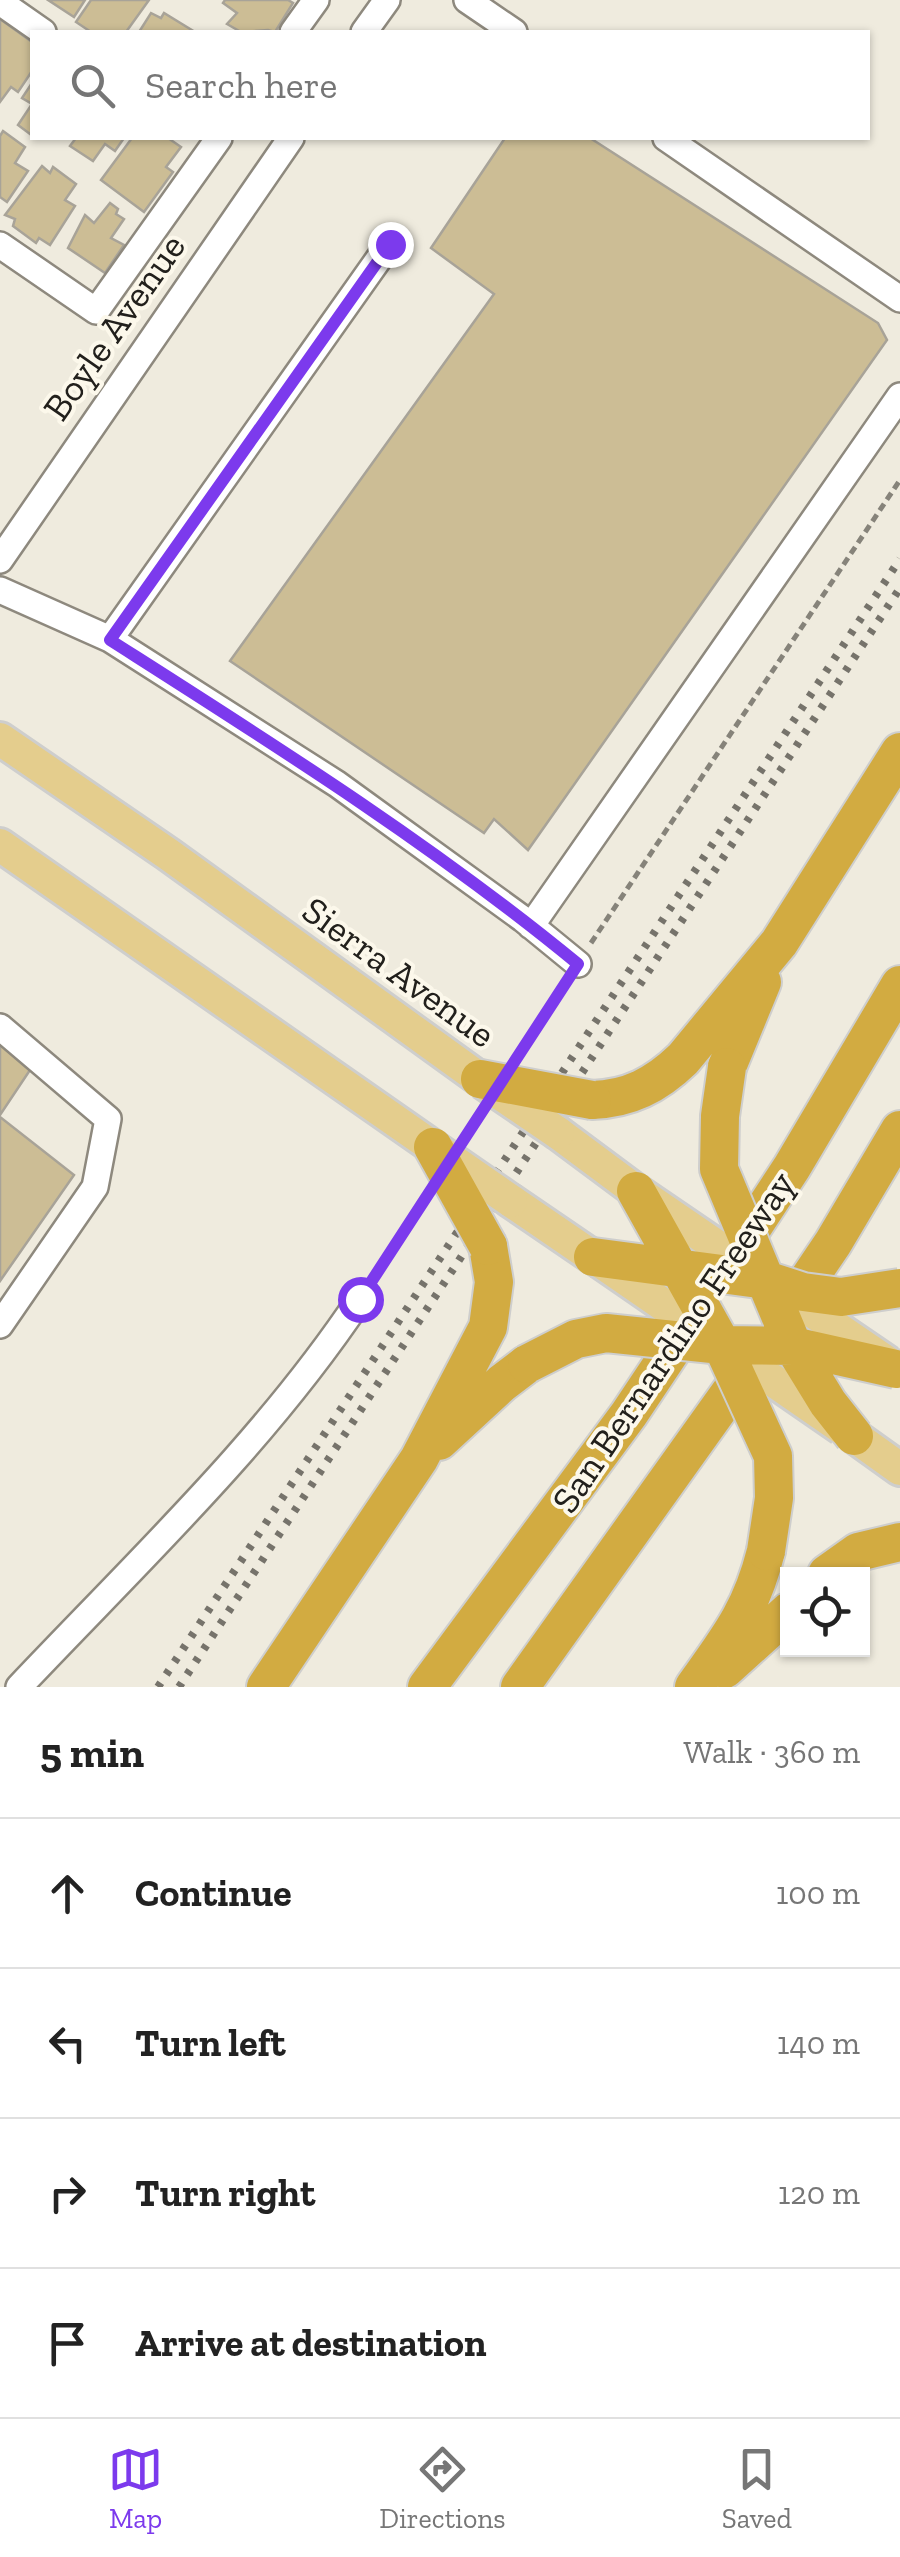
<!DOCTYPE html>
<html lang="en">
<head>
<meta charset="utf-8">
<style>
  :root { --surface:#fff; --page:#f2f2f2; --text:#222; --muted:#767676; --line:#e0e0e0; --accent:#7c3aed }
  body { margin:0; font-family:"Zilla Slab",serif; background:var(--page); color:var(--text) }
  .controls { position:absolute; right:30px; bottom:30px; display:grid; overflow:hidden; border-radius:0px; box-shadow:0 2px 8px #0004 }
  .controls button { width:90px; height:90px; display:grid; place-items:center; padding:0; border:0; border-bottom:2px solid var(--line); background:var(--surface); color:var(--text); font:50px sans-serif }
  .stop { position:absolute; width:30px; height:30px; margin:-22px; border:8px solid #7c3aed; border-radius:50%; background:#fff }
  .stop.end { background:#7c3aed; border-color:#fff; box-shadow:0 2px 10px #0008 }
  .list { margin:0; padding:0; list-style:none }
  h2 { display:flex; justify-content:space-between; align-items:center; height:130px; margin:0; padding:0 40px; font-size:42px }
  h2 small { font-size:32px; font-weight:400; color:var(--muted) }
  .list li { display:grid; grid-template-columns:65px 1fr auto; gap:30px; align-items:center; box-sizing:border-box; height:150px; padding:0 40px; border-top:2px solid var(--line) }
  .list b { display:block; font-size:38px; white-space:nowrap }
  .list em { font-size:32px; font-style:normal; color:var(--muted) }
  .icon { flex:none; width:55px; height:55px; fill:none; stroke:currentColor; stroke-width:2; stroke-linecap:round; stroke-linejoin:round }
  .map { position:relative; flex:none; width:900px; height:1687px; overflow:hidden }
  .search { position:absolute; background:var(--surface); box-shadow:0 2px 8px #0004; left:30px; right:30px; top:30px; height:110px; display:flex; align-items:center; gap:25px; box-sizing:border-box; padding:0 35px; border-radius:0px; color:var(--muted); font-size:38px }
  .sheet { height:730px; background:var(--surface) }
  nav { display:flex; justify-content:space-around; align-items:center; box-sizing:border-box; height:140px; border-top:2px solid var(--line); background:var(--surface); font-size:28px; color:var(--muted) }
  nav a { display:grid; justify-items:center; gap:5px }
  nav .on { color:var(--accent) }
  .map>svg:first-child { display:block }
  .building { fill:#ccbd95; stroke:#a8a398; stroke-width:2.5 }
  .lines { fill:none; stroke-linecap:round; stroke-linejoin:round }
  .minor-casing { stroke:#8e897e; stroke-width:30 }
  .major-casing { stroke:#cececd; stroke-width:38 }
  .highway-casing { stroke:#cececd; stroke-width:42 }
  .path { stroke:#86837a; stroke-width:5; stroke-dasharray:8 5; stroke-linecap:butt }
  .minor { stroke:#fff; stroke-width:25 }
  .major { stroke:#e4cd8d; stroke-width:32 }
  .highway { stroke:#d2ab41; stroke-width:38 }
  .rail { stroke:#76736b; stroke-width:8; stroke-dasharray:5 10; stroke-linecap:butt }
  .major-bridge-casing { stroke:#cececd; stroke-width:38; stroke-linecap:butt }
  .highway-bridge-casing { stroke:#cececd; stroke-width:42; stroke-linecap:butt }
  .major-bridge { stroke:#e4cd8d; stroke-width:32 }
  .highway-bridge { stroke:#d2ab41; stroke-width:38 }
  .route { stroke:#7c3aed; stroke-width:12 }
  .labels { text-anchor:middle; stroke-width:8; stroke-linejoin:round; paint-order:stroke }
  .street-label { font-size:38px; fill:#22201c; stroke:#fcf8eb }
</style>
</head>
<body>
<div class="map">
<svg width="900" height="1687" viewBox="0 0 900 1687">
  <rect width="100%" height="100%" fill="#efebde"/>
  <!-- building -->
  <path class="building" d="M 48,0 L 85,0 L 74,17 Z
    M 91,0 L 149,0 L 126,32 L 91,32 L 76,22 Z
    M 225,0 L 288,0 L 293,3 L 275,32 L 268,30 L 241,32 L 227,24 L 237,13 L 223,3 Z
    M 151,13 L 161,18 L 164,13 L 195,32 L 139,32 Z
    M 0,19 L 32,42 L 32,71 L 18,92 L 11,87 L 0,102 Z
    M 32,83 L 32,131 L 30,134 L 18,125 L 32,104 L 22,98 Z
    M 3,131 L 25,147 L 15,163 L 28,171 L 7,202 L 0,197 L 0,136 Z
    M 76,138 L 124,138 L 115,151 L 105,144 L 93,161 L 70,146 Z
    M 132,138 L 168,138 L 181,147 L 166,167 L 173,172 L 144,212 L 101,180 Z
    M 505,138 L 590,138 L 878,323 L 887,340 L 528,850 L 494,819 L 484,833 L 230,661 L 494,294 L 431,248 Z
    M 42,166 L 50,173 L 53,167 L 76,184 L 65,200 L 75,206 L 50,245 L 39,238 L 36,243 L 13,226 L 15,219 L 5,215 Z
    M 110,203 L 118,209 L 116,214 L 124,219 L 111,238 L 124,245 L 105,273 L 68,248 L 85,215 L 94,223 Z
    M 0,1040 L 34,1064 L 0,1115 Z
    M 0,1117 L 74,1175 L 0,1281 Z"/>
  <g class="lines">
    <defs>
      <path id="minor" d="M 467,0 L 514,32
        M 0,2 L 43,32
        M 293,32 L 316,0
        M 364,32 L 387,0
        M 666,138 L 900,299
        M 0,245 L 96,311 L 219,138
        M 0,560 L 291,138
        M 0,590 L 110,639 L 337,784 L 523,919 L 578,964
        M 110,639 L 390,243
        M 531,926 L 900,396
        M 0,1027 L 108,1119 L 95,1187 L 0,1325
        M 19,1687 C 137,1562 264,1443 360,1299"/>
      <path id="major" d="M 0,739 L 168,854 L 480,1079
        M 0,845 L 433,1147
        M 558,1133 L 636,1191
        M 511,1201 L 593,1257
        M 854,1436 L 900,1469"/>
      <path id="highway" d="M 727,1067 L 762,982
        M 592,1100 C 629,1099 656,1085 683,1059 L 779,943 L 900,752
        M 731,1260 L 792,1167 L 900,985
        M 785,1314 L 833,1243 L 900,1130
        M 439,1441 L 502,1383 L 527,1364
        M 827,1574 L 858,1552 L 900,1542
        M 725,1669 L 788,1612
        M 266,1687 L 419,1459 L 488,1327 L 494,1282 L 488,1246
        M 427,1687 L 629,1414 L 693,1318
        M 520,1687 L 754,1359
        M 694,1687 C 729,1638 751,1611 766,1551"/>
    </defs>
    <!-- minor casing -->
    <use href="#minor" class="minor-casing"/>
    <!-- major casing -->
    <use href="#major" class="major-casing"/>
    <!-- highway casing -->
    <use href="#highway" class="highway-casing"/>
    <!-- path -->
    <path class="path" d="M 591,943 L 900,480
      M 518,1056 L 566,982
      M 466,1136 L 482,1112
      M 373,1279 L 427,1196"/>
    <!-- minor -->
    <use href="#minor" class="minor"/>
    <!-- major -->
    <use href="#major" class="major"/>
    <!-- highway -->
    <use href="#highway" class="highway"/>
    <!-- rail -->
    <path class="rail" d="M 158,1687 L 900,559
      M 179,1687 L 900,588"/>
    <defs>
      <path id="major-bridge" d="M 483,1082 L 558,1133
        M 433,1147 L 511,1201
        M 636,1191 L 888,1363
        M 594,1257 L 842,1428"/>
      <path id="highway-bridge" d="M 727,1067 L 720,1116 L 719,1169 L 793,1346 L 828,1403 L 854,1436
        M 480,1079 L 592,1100
        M 433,1147 L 488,1246
        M 636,1191 L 722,1345 L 773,1456 L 774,1498 L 766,1551
        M 593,1257 L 766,1280 L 803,1292 L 841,1297 L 900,1288
        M 527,1364 L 576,1339 L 606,1333 L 722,1345 L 793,1346 L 896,1369"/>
    </defs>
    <!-- major-bridge casing -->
    <use href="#major-bridge" class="major-bridge-casing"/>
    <!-- highway-bridge casing -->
    <use href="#highway-bridge" class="highway-bridge-casing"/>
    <!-- major-bridge -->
    <use href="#major-bridge" class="major-bridge"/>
    <!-- highway-bridge -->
    <use href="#highway-bridge" class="highway-bridge"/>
  </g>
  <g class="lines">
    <!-- route -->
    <path class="route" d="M 360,1299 L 578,964 C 431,843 270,742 110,640 L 390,244"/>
  </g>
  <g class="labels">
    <!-- street labels -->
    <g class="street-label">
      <text transform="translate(114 327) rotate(-55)" y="13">Boyle Avenue</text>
      <text transform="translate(399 972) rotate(36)" y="13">Sierra Avenue</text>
      <text transform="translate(673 1342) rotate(-56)" y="13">San Bernardino Freeway</text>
    </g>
  </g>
</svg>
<div class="controls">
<button><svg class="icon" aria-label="locate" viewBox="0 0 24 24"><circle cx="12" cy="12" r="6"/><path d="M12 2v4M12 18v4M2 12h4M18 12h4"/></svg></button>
</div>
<div class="stop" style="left:360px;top:1299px"></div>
<div class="stop end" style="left:390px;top:244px"></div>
<div class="search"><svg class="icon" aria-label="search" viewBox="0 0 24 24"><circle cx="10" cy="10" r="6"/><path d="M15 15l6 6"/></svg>Search here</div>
</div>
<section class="sheet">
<h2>5 min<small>Walk · 360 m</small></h2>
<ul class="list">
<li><svg class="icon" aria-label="ahead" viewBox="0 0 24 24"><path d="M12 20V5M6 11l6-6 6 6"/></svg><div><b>Continue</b></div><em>100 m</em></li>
<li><svg class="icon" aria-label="left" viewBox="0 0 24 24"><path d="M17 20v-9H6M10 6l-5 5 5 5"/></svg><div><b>Turn left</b></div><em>140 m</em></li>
<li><svg class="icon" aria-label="right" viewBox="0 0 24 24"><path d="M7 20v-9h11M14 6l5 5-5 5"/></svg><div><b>Turn right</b></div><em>120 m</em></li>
<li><svg class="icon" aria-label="arrive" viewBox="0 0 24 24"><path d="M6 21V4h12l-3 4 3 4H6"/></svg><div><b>Arrive at destination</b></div></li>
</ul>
</section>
<nav>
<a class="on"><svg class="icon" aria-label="map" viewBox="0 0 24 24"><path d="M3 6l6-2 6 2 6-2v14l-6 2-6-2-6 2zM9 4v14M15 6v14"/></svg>Map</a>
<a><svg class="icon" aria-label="directions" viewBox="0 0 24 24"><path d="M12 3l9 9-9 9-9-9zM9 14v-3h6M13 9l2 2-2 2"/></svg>Directions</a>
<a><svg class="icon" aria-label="saved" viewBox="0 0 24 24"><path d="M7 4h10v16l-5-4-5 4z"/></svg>Saved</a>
</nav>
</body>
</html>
